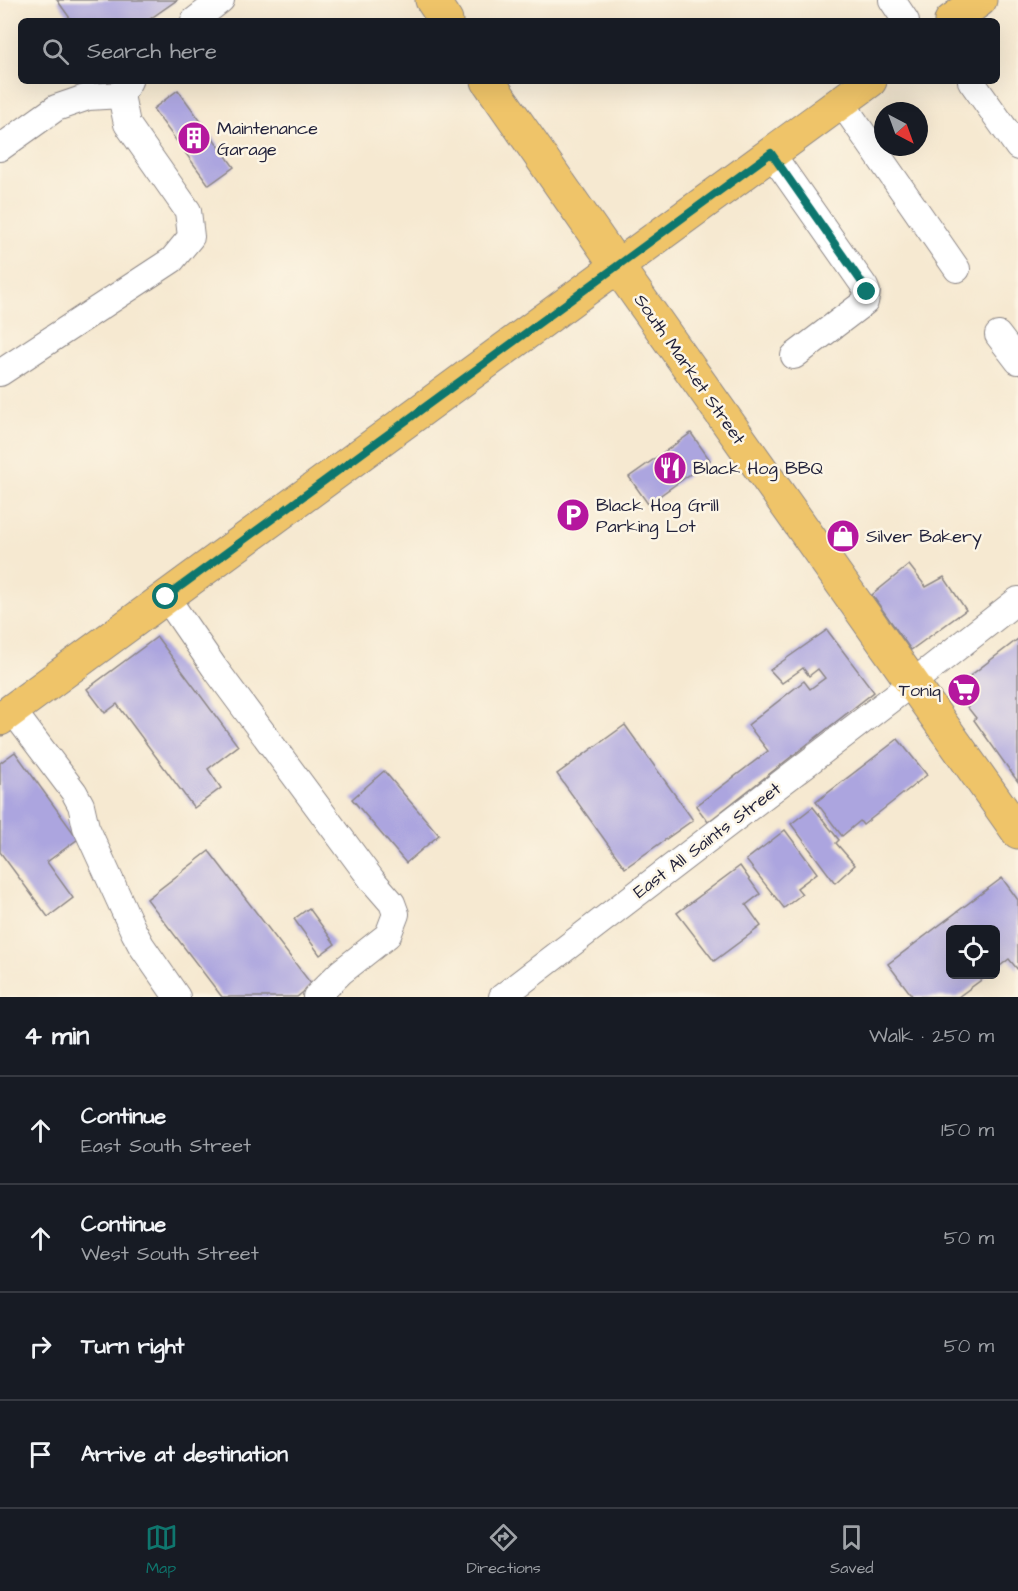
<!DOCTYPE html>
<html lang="en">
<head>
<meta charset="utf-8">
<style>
  :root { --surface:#171b24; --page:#20242c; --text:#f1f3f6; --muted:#9ea1a6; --line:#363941; --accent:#0f766e }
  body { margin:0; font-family:"Architects Daughter",sans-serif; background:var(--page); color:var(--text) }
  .controls { position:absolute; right:18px; bottom:18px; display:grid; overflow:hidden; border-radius:9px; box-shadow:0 6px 24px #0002 }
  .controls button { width:54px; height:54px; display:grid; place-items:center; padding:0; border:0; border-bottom:2px solid var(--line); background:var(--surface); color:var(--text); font:30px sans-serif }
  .compass { position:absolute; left:874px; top:102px; width:54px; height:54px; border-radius:50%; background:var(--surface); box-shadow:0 6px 24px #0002; rotate:139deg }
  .stop { position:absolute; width:18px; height:18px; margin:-14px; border:4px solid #0f766e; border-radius:50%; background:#fff }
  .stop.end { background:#0f766e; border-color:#fff; box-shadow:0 2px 6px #0008 }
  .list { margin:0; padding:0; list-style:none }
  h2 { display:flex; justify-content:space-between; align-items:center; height:78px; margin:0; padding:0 24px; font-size:26px }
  h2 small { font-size:20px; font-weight:400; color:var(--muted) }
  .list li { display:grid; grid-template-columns:39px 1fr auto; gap:18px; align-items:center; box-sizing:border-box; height:108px; padding:0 24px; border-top:2px solid var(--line) }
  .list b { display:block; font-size:22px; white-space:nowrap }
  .list p { margin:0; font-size:20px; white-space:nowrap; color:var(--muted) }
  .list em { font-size:20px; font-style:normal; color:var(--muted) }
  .icon { flex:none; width:33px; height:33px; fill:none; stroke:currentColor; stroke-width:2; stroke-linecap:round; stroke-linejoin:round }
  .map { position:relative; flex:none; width:1018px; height:997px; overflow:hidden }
  .search { position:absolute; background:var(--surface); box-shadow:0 6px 24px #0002; left:18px; right:18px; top:18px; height:66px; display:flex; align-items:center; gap:15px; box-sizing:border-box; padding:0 21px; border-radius:9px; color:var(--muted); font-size:22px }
  .sheet { height:510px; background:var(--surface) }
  nav { display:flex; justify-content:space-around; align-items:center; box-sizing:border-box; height:84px; border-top:2px solid var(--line); background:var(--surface); font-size:16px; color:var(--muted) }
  nav a { display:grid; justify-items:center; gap:3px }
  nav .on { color:var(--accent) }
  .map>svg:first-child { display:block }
  .building { fill:#aca5df }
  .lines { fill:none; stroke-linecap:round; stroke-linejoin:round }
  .minor-casing { stroke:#8c8686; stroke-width:28 }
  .major-casing { stroke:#8c8686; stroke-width:35 }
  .minor { stroke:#fff; stroke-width:26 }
  .major { stroke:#efc469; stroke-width:33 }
  .route { stroke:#0f766e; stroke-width:8 }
  .labels { text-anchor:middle; stroke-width:5; stroke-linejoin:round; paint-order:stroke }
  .poi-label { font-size:18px; fill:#22223b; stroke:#fcf5e5; text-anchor:start }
  .street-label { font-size:18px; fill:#22223b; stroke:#fcf5e5 }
</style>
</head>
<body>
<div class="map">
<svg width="1018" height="997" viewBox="0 0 1018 997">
  <rect width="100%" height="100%" fill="#fcf5e5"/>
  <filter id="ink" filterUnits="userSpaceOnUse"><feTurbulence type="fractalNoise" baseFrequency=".0167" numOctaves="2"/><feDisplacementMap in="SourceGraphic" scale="12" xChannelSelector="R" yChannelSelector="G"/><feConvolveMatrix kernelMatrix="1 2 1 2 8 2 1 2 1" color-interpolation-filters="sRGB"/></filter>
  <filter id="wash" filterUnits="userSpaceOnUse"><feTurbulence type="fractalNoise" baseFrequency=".008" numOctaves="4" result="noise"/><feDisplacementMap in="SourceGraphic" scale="24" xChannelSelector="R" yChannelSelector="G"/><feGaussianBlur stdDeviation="1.35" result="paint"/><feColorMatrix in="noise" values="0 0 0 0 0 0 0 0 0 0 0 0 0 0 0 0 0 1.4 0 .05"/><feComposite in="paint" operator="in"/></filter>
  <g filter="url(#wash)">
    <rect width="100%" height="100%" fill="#f6e9d1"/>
    <g id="blocks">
      <!-- building -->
      <path class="building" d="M 57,0 L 177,0 L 147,21 L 72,21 Z
        M 178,90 L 234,167 L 209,185 L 153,109 Z
        M 691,433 L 710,460 L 648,504 L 629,477 Z
        M 909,565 L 926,587 L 944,577 L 966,610 L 911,650 L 872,595 Z
        M 827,630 L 874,692 L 708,822 L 696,806 L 768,751 L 748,725 L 804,681 L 810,689 L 825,678 L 818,669 L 809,676 L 803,668 L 782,683 L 770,670 Z
        M 157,637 L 238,746 L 208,769 L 221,788 L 194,808 L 117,704 L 105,713 L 87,689 Z
        M 1018,639 L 1018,782 L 974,720 L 976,718 L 953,689 Z
        M 625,725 L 693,820 L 625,868 L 557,774 Z
        M 898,739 L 927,775 L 863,825 L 860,821 L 842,836 L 816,802 Z
        M 15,752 L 78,839 L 47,862 L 73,898 L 48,917 L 0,852 L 0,763 Z
        M 384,771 L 439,835 L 406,863 L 352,799 Z
        M 813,807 L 839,840 L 836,843 L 855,865 L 835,883 L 791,824 Z
        M 785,830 L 817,873 L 797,888 L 802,894 L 784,908 L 746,860 Z
        M 209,851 L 312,985 L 297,997 L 222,997 L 147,899 Z
        M 740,866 L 760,894 L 746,905 L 761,926 L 714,961 L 677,913 Z
        M 1002,878 L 1018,900 L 1018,970 L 1009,959 L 996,969 L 996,930 L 950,930 L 950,975 L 988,975 L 958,997 L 913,997 L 888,964 Z
        M 309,908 L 335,944 L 320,955 L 294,919 Z"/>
    </g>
  </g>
  <g filter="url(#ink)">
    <use href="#blocks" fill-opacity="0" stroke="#8c8686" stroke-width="1.5"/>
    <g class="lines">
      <defs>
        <path id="minor" d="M 892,0 L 906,21
          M 194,21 L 221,0
          M 971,81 L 1018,147
          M 841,102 L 957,269
          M 0,148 L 56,108 L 88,97 L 121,95
          M 771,153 L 865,287 L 867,292 L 865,302 L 794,356
          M 998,335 L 1018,361
          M 0,373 L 172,260 L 191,237 L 188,211 L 127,124 L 121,95 L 129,81
          M 166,597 L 214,667 L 372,880 L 392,903 L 396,914 L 388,935 L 341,972 L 316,997
          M 12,710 L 74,792 L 81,805 L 86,827 L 134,932 L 141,945 L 177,997
          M 502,997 L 912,683 L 1018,600"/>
        <path id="major" d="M 432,0 L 446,21
          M 951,21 L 980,0
          M 488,81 L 617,266 L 1018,832
          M 0,719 L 870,81"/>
      </defs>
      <!-- minor casing -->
      <use href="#minor" class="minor-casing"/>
      <!-- major casing -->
      <use href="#major" class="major-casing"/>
      <!-- minor -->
      <use href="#minor" class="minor"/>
      <!-- major -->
      <use href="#major" class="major"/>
    </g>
  </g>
  <g class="lines" filter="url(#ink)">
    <!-- route -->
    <path class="route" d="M 166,597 L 771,153 L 865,287 L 867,292"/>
  </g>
  <!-- icons -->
  <defs>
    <symbol id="building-disc" viewBox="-11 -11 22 22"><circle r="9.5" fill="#b5179e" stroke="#fcf5e5"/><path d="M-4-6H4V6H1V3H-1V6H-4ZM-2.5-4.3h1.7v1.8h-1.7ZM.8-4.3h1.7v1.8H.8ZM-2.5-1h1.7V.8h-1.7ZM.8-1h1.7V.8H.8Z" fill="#fff"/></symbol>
    <symbol id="restaurant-disc" viewBox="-11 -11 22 22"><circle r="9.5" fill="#b5179e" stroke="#fcf5e5"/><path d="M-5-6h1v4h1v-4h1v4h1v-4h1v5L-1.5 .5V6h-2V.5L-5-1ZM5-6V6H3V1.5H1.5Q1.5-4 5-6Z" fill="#fff"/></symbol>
    <symbol id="parking-disc" viewBox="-11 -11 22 22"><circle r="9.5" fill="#b5179e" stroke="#fcf5e5"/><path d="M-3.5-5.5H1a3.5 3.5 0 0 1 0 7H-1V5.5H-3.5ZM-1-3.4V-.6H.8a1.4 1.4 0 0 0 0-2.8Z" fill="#fff"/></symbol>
    <symbol id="shop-disc" viewBox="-11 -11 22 22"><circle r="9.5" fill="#b5179e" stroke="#fcf5e5"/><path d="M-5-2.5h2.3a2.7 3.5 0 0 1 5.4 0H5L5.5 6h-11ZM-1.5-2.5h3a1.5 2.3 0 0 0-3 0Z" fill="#fff"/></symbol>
    <symbol id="supermarket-disc" viewBox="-11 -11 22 22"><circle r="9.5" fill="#b5179e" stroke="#fcf5e5"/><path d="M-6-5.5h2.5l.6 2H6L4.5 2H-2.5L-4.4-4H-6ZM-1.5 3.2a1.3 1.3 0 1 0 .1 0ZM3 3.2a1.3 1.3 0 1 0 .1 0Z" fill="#fff"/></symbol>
  </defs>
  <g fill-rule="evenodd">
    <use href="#building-disc" x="175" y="119" width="38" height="38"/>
    <use href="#restaurant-disc" x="651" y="449" width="38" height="38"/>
    <use href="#parking-disc" x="554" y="496" width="38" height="38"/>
    <use href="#shop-disc" x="824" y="517" width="38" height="38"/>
    <use href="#supermarket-disc" x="945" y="671" width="38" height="38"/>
  </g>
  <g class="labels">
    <!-- poi labels -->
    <g class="poi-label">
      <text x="217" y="134">Maintenance<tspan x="217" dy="21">Garage</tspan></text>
      <text x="693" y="474">Black Hog BBQ</text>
      <text x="596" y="511">Black Hog Grill<tspan x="596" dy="21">Parking Lot</tspan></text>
      <text x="866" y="542">Silver Bakery</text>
      <text x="941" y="696" text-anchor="end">Toniq</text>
    </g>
    <!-- street labels -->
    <g class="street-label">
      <text transform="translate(690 369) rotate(55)" y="6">South Market Street</text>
      <text transform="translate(707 840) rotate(-37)" y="6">East All Saints Street</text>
    </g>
  </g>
</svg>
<div class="controls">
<button><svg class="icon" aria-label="locate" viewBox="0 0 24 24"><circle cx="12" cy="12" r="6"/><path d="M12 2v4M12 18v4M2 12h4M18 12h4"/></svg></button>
</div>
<svg class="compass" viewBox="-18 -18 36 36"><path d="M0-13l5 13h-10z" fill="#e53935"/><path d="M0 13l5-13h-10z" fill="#9ea1a6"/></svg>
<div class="stop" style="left:166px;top:597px"></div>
<div class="stop end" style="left:867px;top:292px"></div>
<div class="search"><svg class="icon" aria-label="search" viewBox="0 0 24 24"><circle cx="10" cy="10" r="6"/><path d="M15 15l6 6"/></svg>Search here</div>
</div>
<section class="sheet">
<h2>4 min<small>Walk · 250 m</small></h2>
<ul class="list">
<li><svg class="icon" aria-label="ahead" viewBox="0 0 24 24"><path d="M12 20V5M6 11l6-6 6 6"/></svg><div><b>Continue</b><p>East South Street</p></div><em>150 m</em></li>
<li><svg class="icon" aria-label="ahead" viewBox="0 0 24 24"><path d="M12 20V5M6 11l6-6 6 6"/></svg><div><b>Continue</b><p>West South Street</p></div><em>50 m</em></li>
<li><svg class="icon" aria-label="right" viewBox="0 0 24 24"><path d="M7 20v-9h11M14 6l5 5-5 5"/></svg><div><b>Turn right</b></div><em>50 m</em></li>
<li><svg class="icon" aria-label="arrive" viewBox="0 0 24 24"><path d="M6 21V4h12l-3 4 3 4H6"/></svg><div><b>Arrive at destination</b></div></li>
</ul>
</section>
<nav>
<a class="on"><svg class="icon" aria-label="map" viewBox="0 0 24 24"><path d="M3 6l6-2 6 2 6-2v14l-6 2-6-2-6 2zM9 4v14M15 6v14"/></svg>Map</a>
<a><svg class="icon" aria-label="directions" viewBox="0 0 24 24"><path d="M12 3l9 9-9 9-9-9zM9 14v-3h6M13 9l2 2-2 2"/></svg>Directions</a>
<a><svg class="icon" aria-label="saved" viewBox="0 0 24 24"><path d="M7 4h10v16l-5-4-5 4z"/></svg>Saved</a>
</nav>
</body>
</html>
